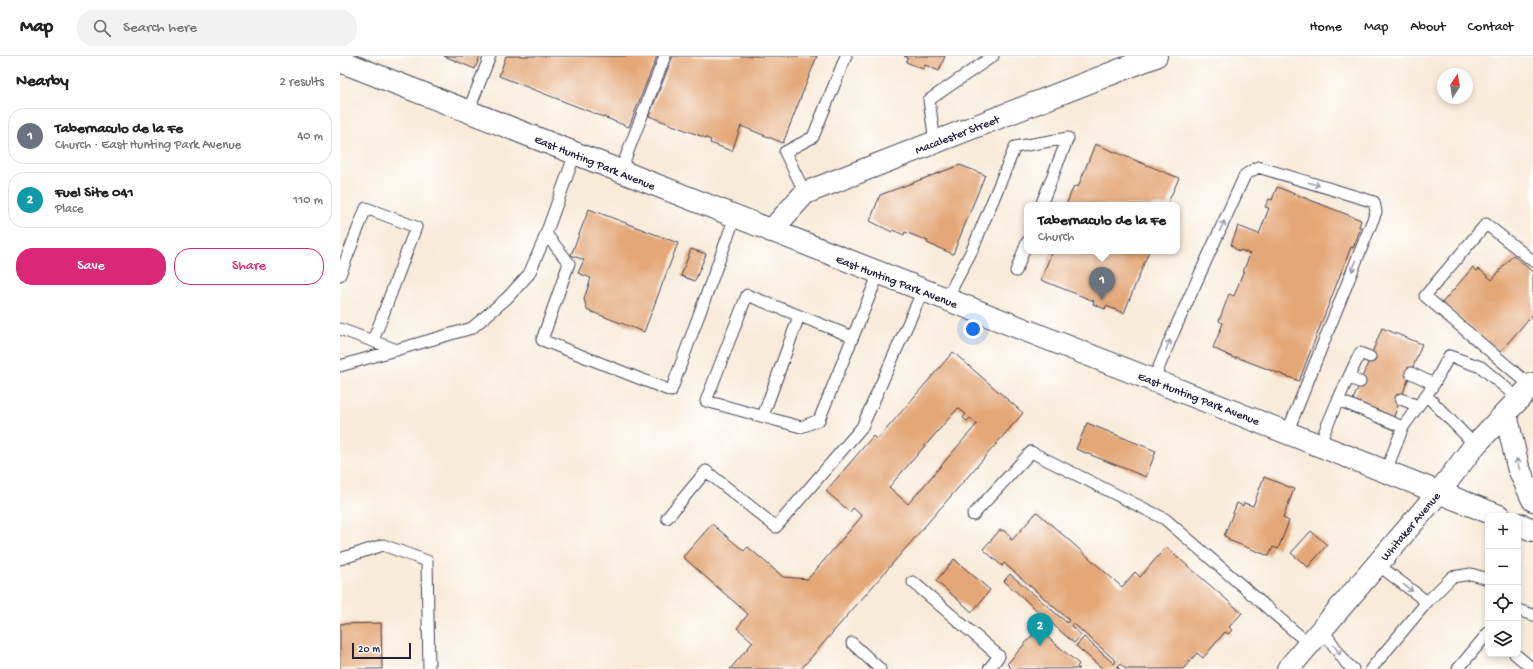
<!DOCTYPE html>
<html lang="en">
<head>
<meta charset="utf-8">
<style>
  :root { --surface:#fff; --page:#f2f2f2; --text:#222; --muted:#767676; --line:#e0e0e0; --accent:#db2777 }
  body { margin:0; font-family:"Gochi Hand",sans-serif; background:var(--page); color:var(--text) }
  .controls { position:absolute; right:12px; bottom:12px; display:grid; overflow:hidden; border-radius:8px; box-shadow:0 2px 6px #0003 }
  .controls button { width:36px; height:36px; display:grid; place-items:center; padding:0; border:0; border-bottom:1px solid var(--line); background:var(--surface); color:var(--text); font:20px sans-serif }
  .compass { position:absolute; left:1097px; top:12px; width:36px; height:36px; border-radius:50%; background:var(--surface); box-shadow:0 2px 6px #0003; rotate:12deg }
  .scale { position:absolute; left:12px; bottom:10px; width:59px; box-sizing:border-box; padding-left:4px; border:2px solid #22223b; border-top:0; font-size:11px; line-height:14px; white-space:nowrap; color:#22223b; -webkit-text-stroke:3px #fff; paint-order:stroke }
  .you { position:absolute; left:633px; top:273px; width:14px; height:14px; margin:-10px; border:3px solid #fff; border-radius:50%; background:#1a73e8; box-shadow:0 0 0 6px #1a73e833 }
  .badge { display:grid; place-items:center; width:26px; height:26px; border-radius:50%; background:var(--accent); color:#fff; font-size:13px; font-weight:700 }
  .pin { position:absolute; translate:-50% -33px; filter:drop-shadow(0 1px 2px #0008) }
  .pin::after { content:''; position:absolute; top:21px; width:14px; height:12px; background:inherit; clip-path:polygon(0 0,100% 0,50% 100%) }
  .popup { position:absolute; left:684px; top:146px; width:156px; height:52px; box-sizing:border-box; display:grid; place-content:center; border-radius:8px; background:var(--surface); filter:drop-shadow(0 1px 3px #0005); font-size:13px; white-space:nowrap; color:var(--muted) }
  .popup b { font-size:15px; color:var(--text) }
  .popup::after { content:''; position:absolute; left:50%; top:100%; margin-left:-8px; border:8px solid transparent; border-top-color:var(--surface) }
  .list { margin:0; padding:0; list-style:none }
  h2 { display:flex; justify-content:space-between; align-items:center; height:52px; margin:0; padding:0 16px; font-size:17px }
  h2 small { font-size:13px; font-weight:400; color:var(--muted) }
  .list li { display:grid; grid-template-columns:26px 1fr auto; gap:12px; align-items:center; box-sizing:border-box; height:56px; margin:0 8px 8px; padding:0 8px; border:1px solid var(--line); border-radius:16px }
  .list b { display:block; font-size:15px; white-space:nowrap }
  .list p { margin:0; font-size:13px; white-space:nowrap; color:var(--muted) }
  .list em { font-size:13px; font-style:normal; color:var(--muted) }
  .actions { display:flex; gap:8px; padding:12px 16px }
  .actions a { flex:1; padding:9px 0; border:1px solid var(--accent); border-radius:16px; text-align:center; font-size:14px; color:var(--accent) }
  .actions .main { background:var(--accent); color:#fff }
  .icon { flex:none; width:22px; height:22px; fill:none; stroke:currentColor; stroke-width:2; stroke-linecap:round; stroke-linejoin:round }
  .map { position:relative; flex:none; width:1193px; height:613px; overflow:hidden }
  header { display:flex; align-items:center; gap:24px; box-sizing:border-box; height:56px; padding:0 20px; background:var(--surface); border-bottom:1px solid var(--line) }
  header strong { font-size:19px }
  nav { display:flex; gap:22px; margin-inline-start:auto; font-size:14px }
  .search { width:280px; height:36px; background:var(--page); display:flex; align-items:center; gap:10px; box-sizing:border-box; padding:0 14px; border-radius:16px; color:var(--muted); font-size:15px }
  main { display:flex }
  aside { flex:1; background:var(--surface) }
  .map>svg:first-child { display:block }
  .building { fill:#e4a777; fill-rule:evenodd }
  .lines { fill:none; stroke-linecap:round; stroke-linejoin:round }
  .service-casing { stroke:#424053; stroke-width:13 }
  .minor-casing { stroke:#424053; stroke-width:24 }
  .secondary-casing { stroke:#424053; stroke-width:24 }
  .service { stroke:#fff; stroke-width:11 }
  .minor { stroke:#fff; stroke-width:22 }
  .secondary { stroke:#fff; stroke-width:22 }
  .oneway { stroke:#9c9ca7 }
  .labels { text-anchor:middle; stroke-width:3.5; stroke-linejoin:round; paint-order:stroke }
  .street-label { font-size:12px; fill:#22223b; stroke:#fff }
</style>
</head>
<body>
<header>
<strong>Map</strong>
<div class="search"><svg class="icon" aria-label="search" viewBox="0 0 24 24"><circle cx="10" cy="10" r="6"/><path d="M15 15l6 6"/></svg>Search here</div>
<nav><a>Home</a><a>Map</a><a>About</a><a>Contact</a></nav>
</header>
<main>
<aside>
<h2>Nearby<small>2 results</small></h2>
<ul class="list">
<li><span class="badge" style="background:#6b7280">1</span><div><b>Tabernaculo de la Fe</b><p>Church · East Hunting Park Avenue</p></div><em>40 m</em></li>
<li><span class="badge" style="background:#0f9aa8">2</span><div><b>Fuel Site 041</b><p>Place</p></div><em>110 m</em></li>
</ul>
<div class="actions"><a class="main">Save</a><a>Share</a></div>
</aside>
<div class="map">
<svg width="1193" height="613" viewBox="0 0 1193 613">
  <rect width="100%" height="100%" fill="#fff"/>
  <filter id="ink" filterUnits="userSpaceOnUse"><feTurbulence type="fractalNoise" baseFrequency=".025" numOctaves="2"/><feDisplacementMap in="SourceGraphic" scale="8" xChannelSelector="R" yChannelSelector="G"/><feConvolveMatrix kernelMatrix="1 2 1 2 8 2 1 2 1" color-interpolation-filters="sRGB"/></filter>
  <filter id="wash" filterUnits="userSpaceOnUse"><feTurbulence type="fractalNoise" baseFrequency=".012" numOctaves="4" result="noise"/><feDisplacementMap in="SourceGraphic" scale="16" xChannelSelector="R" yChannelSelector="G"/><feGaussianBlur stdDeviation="0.9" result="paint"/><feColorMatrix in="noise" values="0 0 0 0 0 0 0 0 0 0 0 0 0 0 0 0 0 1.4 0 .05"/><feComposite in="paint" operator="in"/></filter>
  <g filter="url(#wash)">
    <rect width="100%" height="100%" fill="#f8ebd9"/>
    <g id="blocks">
      <!-- building -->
      <path class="building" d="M 104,0 L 140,0 L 135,13 Z
        M 166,0 L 317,0 L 289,71 L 159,20 Z
        M 333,0 L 477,0 L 443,87 L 401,70 L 392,95 L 370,87 L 371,84 L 309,60 Z
        M 564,0 L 605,0 L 599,15 L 585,9 L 583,13 L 566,6 L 568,2 Z
        M 755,88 L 839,122 L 827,149 L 726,149 L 734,130 L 738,131 Z
        M 620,109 L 645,119 L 613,198 L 587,187 L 588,185 L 565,176 L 564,179 L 553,174 L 552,176 L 530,165 L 540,139 Z
        M 937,131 L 1021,164 L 1019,171 L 1021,172 L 1013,192 L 1011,191 L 959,325 L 896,301 L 896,303 L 873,292 L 883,267 L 879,265 L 889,238 L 894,240 L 910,198 L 900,194 L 899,196 L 891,189 L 898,170 L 919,178 L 929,152 L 925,151 L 929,143 L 932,144 Z
        M 249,153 L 338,187 L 304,276 L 247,254 L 244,243 L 251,222 L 238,217 L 244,204 L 231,199 Z
        M 351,193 L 366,198 L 355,225 L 341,220 Z
        M 712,195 L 809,195 L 784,257 L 766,250 L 765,253 L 753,248 L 754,245 L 701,224 Z
        M 1173,199 L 1193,216 L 1193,258 L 1160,296 L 1102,247 L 1133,211 L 1137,215 L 1139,213 L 1152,224 Z
        M 1042,272 L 1082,288 L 1052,365 L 1011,349 Z
        M 613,296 L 683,357 L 461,613 L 390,613 L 413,586 L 397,572 L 408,558 L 343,501 L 372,468 L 404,495 L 408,491 L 443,521 L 468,523 L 522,460 L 513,452 L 510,456 L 486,435 L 533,380 L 537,384 ZM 618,352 L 626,358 L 623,362 L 627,365 L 630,362 L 637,368 L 568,448 L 549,431 Z
        M 747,367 L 816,395 L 806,421 L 736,393 Z
        M 924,421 L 954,433 L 943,462 L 949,465 L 938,493 L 933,491 L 929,500 L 888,484 L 889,482 L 884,480 L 897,447 L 903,450 L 904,447 L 913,450 Z
        M 697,456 L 782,531 L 795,516 L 800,521 L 826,491 L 902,557 L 889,571 L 892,574 L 888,578 L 885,576 L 863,602 L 857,597 L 843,613 L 786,613 L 780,608 L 777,611 L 780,613 L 763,613 L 736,590 L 744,581 L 774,608 L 776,605 L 733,567 L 731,570 L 741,579 L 734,587 L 664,525 L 670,518 L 727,567 L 729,564 L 664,507 L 662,510 L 643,493 L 660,474 L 662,475 L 663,474 L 671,481 L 670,483 L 672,484 Z
        M 971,475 L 987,489 L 968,511 L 951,497 Z
        M 614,503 L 650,534 L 632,556 L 596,525 Z
        M 41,567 L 42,613 L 0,613 L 0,568 Z
        M 698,573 L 739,608 L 737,611 L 740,613 L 672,613 L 667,608 Z"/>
    </g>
  </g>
  <g filter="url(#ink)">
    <use href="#blocks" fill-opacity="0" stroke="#424053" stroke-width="1"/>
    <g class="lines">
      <defs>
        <path id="service" d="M 128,56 L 150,0
          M 595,86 L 589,44 L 653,0
          M 280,116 L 325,0
          M 465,137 L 445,96 L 473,81 L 506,0
          M 206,178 L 229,207 L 202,284 L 331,335 L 395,161
          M 676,215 L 687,186
          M 0,219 L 26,152 L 76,171 L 33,285
          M 606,244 L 633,192 L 675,91 L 728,82 L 701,149
          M 0,273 L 57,294
          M 513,281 L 407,239 L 366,345 L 461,371 L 479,364 L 539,217
          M 0,310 L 132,272 L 167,242 L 189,218 L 203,186 L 235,98
          M 1071,317 L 1094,328
          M 1009,322 L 1020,326
          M 813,325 L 834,275 L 905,119 L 918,111 L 1034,146 L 1036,156 L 947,377
          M 1191,330 L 1085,240 L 1146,168 L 1193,205
          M 1086,339 L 1135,389
          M 1061,343 L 1078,350
          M 998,344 L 1020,297 L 1030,301
          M 423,360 L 459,260
          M 1063,371 L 1094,328 L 1109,300 L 1141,311 L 1179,343
          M 979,389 L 998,344 L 1063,371 L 1046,415
          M 633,459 L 691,396 L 825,463 L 969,588
          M 327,462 L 366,415 L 436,471 L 522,371 L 583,234
          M 0,503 L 43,489 L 87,505 L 89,613
          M 1037,508 L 1087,546 L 1112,521 L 1131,518 L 1148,523
          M 573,526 L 659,600 L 649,613
          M 1178,554 L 1193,559
          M 982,573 L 1006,607 L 1013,613
          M 512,587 L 540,613
          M 1175,598 L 1193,613
          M 1031,613 L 1087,546
          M 1118,613 L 1148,577"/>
        <path id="minor" d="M 431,175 L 465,137 L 816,0"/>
        <path id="secondary" d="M 0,5 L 1159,460
          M 1166,358 L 1178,411 L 1193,444
          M 1178,468 L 1193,474
          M 948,613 L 1099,436 L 1135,389 L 1179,343 L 1193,328"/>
      </defs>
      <!-- service casing -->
      <use href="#service" class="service-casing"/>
      <!-- minor casing -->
      <use href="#minor" class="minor-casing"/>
      <!-- secondary casing -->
      <use href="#secondary" class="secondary-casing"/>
      <!-- service -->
      <use href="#service" class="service"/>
      <!-- minor -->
      <use href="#minor" class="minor"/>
      <!-- secondary -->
      <use href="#secondary" class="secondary"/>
    </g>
    <!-- one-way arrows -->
    <defs><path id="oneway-shaft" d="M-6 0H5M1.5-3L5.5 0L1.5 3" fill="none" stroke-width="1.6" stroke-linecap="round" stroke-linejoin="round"/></defs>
    <g class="oneway">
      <use href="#oneway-shaft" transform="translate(974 128) rotate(17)"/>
      <use href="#oneway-shaft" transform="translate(882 170) rotate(-65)"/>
      <use href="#oneway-shaft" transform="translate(1014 210) rotate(112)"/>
      <use href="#oneway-shaft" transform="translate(828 289) rotate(-67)"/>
      <use href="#oneway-shaft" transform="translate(1178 408) rotate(-107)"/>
      <use href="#oneway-shaft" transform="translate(1068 532) rotate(37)"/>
      <use href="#oneway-shaft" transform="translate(997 594) rotate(54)"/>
    </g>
  </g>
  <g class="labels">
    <!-- street labels -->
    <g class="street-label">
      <text transform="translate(617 78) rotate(-21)" y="4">Macalester Street</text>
      <text transform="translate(255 106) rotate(22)" y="4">East Hunting Park Avenue</text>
      <text transform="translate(557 225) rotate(21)" y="4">East Hunting Park Avenue</text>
      <text transform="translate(859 342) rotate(21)" y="4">East Hunting Park Avenue</text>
      <text transform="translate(1070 470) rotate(-50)" y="4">Whitaker Avenue</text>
    </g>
  </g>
</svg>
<div class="controls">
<button>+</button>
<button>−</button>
<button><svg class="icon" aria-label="locate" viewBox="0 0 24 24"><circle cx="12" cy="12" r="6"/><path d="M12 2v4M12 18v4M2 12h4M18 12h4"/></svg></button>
<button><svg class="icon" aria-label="layers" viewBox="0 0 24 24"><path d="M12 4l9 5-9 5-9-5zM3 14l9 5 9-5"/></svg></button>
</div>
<svg class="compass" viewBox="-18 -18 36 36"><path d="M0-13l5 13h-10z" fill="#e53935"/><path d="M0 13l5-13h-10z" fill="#767676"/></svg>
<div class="scale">20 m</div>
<div class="you"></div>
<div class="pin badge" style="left:762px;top:244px;background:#6b7280">1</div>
<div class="popup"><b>Tabernaculo de la Fe</b>Church</div>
<div class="pin badge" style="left:700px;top:590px;background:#0f9aa8">2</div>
</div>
</main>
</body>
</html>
